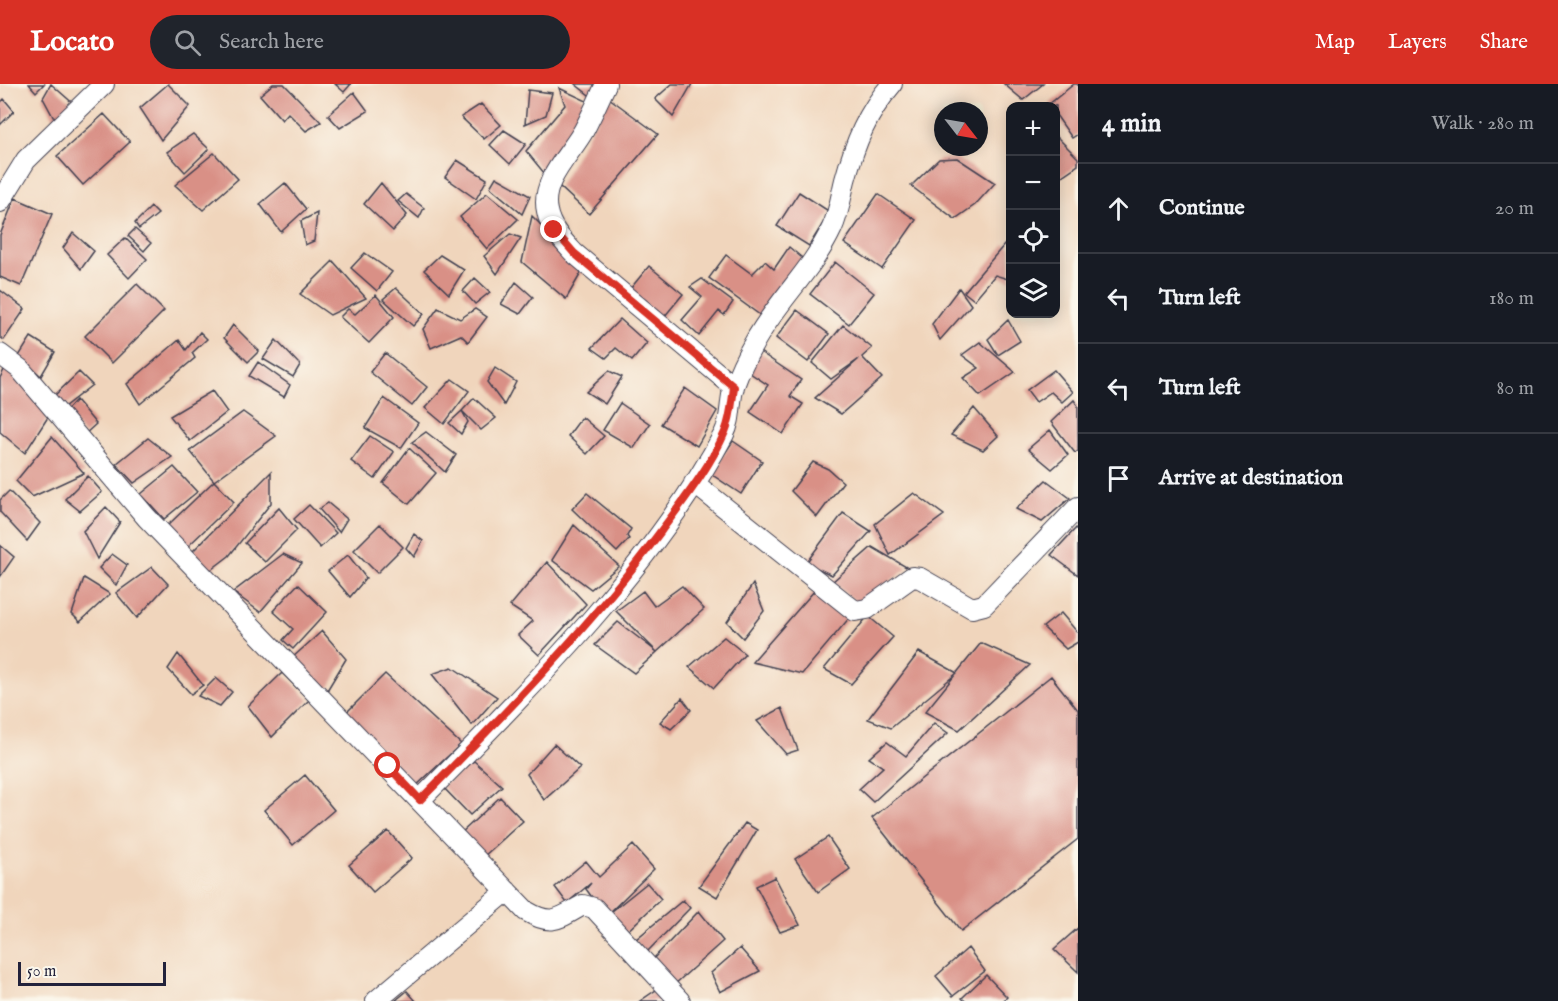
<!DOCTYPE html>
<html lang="en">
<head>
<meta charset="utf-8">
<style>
  :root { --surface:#171b24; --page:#20242c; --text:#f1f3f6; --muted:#9ea1a6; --line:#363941; --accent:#d93025 }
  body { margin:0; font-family:"IM FELL English",serif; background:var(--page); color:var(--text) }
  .controls { position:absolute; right:18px; top:18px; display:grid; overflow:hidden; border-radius:12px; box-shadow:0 3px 15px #0003 }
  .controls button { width:54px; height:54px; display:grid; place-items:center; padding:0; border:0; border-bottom:2px solid var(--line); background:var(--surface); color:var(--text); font:30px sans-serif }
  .compass { position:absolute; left:934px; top:18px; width:54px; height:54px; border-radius:50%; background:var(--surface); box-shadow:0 3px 15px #0003; rotate:121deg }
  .scale { position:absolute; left:18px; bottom:15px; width:148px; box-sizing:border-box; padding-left:6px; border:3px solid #22223b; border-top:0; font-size:16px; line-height:21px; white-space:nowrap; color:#22223b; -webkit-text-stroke:4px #fbf7ec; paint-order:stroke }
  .stop { position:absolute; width:18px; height:18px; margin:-14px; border:4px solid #d93025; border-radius:50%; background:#fff }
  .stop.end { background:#d93025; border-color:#fff; box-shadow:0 2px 6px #0008 }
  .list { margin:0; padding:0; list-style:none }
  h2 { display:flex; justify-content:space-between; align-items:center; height:78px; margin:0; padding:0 24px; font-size:26px }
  h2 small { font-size:20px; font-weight:400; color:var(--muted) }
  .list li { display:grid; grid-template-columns:39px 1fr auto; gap:18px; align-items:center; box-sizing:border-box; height:90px; padding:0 24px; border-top:2px solid var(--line) }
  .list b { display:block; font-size:22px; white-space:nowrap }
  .list em { font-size:20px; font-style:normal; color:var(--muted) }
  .icon { flex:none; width:33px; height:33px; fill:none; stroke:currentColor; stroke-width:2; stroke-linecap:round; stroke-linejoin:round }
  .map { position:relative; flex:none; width:1078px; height:917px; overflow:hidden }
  header { display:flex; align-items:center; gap:36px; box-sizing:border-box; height:84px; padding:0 30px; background:var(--accent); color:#fff }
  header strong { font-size:28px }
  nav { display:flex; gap:33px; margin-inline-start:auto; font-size:21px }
  .search { width:420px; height:54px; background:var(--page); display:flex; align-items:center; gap:15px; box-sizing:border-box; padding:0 21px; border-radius:33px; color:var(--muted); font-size:22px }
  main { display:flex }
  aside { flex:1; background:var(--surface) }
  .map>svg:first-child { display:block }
  .built { fill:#f0d5bc; fill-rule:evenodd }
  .building { fill:#d99086 }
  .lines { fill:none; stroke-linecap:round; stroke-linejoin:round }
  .minor-casing { stroke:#413f50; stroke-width:22 }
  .minor { stroke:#fff; stroke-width:20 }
  .route { stroke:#d93025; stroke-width:8 }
</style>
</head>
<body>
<header>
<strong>Locato</strong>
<div class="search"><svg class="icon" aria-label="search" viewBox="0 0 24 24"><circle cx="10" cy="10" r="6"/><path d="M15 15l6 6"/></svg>Search here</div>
<nav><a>Map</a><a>Layers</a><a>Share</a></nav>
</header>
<main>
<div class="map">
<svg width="1078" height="917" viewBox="0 0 1078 917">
  <rect width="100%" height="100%" fill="#fbf7ec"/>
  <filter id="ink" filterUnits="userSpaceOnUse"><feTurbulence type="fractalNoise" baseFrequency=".0167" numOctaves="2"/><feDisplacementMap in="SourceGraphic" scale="12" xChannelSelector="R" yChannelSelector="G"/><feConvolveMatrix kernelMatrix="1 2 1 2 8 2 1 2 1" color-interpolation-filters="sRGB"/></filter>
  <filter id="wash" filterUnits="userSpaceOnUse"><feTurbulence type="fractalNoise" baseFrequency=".008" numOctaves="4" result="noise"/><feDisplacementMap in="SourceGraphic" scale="24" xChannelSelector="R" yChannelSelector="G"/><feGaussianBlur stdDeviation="1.35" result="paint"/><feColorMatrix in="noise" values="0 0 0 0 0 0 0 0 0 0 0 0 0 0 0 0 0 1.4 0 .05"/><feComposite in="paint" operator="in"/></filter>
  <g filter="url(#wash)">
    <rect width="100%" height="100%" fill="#eee6ca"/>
    <!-- built -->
    <path class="built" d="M 0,0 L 1078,0 L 1078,917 L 0,917 ZM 1011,22 L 1056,22 L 1056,230 L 1011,230 ZM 943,27 L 979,27 L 979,63 L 943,63 Z"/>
    <g id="blocks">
      <!-- building -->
      <path class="building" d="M 29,0 L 44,0 L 36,8 Z
        M 51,0 L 76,22 L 57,40 L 43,14 Z
        M 168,0 L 190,22 L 161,56 L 140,24 Z
        M 273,0 L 284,0 L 321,38 L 306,47 L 288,29 L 282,36 L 260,11 Z
        M 335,0 L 351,0 L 344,8 Z
        M 575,0 L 600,0 L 593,14 Z
        M 672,0 L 692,0 L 673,33 L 655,15 Z
        M 1004,0 L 1043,0 L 1023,16 Z
        M 1074,0 L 1078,0 L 1078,50 L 1072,54 L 1056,31 L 1056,22 L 1048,21 Z
        M 559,4 L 591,19 L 549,95 L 526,67 L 565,21 Z
        M 528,6 L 552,9 L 546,31 L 525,40 Z
        M 354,8 L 368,27 L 340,44 L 328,31 Z
        M 609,14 L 658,50 L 589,130 L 559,102 Z
        M 4,15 L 14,27 L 0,41 L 0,19 Z
        M 481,20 L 501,41 L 484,55 L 461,33 Z
        M 104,30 L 130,58 L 83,101 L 57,72 Z
        M 504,46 L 526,60 L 510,80 L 490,61 Z
        M 193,50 L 209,65 L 185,88 L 167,68 Z
        M 1056,52 L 1078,74 L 1078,81 L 1059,94 L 1056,91 Z
        M 214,69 L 238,95 L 203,126 L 175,101 Z
        M 957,74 L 995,99 L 975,121 L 955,135 L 911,102 L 939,75 Z
        M 457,76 L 487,95 L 476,115 L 445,93 Z
        M 496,93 L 530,112 L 522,130 L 490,103 Z
        M 285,99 L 306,125 L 281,148 L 260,120 Z
        M 381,99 L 407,131 L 393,147 L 364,120 Z
        M 799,108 L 830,128 L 809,162 L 777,142 Z
        M 487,109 L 518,135 L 487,165 L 460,133 Z
        M 406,110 L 424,124 L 419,134 L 398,117 Z
        M 878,110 L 916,136 L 882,185 L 844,159 Z
        M 15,114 L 52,130 L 21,202 L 0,193 L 0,151 Z
        M 151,123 L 158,130 L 139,145 L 135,139 Z
        M 317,129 L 314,157 L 305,161 L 301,137 Z
        M 532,132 L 584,184 L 566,215 L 522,178 Z
        M 135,145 L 151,159 L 144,167 L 128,152 Z
        M 73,149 L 94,167 L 81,185 L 63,164 Z
        M 510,150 L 521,154 L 497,190 L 484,172 Z
        M 125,154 L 147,175 L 129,194 L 107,171 Z
        M 1005,160 L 1011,164 L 1011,196 L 995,191 L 974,216 L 964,208 Z
        M 789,163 L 807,178 L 764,234 L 709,194 L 726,171 L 752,190 L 765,177 L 774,185 Z
        M 365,169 L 392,188 L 377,207 L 351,184 Z
        M 440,171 L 464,186 L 449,210 L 424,186 Z
        M 333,177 L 366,214 L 330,231 L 300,210 Z
        M 835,178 L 874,209 L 849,240 L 810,210 Z
        M 649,182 L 683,210 L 660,238 L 626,210 Z
        M 475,194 L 490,208 L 475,220 L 463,207 Z
        M 702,195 L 733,218 L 724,231 L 719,227 L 699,252 L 682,236 L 702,213 L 690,203 Z
        M 516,198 L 533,213 L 520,230 L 501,220 Z
        M 137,200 L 164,227 L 112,279 L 85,252 Z
        M 396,204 L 424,230 L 413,242 L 383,215 Z
        M 959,204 L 971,221 L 940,256 L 932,240 Z
        M 0,206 L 25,225 L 4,256 L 0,253 Z
        M 376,211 L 394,233 L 369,259 L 340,233 L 348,225 L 355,230 Z
        M 438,224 L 460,235 L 475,225 L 487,233 L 468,258 L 461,251 L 431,264 L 423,245 Z
        M 797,226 L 829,250 L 808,278 L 776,254 Z
        M 620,235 L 647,259 L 632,277 L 616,264 L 606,274 L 592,264 Z
        M 1008,236 L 1020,257 L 998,271 L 988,255 Z
        M 233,241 L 259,267 L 248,278 L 224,254 Z
        M 843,241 L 872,264 L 862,273 L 882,294 L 841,330 L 815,314 L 859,275 L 831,295 L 812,279 Z
        M 200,248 L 207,255 L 192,269 L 195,274 L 140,320 L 127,300 L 179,256 L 186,266 Z
        M 31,253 L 55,268 L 41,292 L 19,272 Z
        M 276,256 L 300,281 L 293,293 L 263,275 Z
        M 980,258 L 1015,288 L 980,312 L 963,294 L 979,284 L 962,271 Z
        M 760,268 L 801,296 L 790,312 L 803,320 L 783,350 L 750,328 L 768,301 L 747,287 Z
        M 385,269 L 427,303 L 412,322 L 370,288 Z
        M 258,278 L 290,301 L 284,313 L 249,292 Z
        M 6,282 L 50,330 L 25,369 L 0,348 L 0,294 Z
        M 495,284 L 516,298 L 504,321 L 487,298 Z
        M 1054,286 L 1073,308 L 1062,318 L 1051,308 L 1036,318 L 1027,306 Z
        M 609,287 L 622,293 L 605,320 L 586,308 Z
        M 79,288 L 92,301 L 60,326 L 53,313 Z
        M 452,295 L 469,307 L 444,340 L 425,324 Z
        M 685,304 L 717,327 L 697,362 L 661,340 Z
        M 212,307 L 227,328 L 190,357 L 170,332 Z
        M 384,314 L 418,339 L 401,364 L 365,344 Z
        M 474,314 L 496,334 L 481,346 L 462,327 Z
        M 76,316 L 96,340 L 84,351 L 65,328 Z
        M 1074,316 L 1078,322 L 1078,367 L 1075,369 L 1051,338 Z
        M 620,319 L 650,340 L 634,364 L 603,346 Z
        M 974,324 L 998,352 L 983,366 L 951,351 Z
        M 462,327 L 468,338 L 461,350 L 449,339 Z
        M 243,328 L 276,352 L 214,397 L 190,367 Z
        M 582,333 L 604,352 L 587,370 L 568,352 Z
        M 1050,346 L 1068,371 L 1052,385 L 1028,365 Z
        M 426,348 L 456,371 L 445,388 L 412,358 Z
        M 370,352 L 394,368 L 375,395 L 351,377 Z
        M 52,353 L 84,389 L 32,413 L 16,397 Z
        M 148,354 L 172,373 L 134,399 L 116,380 Z
        M 733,357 L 762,377 L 741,410 L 711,390 Z
        M 409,364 L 436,389 L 409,420 L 383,399 Z
        M 813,378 L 828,385 L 843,398 L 817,433 L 791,407 Z
        M 174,383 L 197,408 L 164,435 L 141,410 Z
        M 271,388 L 271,419 L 229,472 L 208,488 L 190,470 Z
        M 88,392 L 102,408 L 80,427 L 65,415 Z
        M 1046,396 L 1070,414 L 1042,438 L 1016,425 Z
        M 214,397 L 234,418 L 186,464 L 166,443 Z
        M 9,407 L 40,439 L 27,457 L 0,428 L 0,416 Z
        M 587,409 L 631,445 L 627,452 L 629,455 L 617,468 L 572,425 Z
        M 914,409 L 944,431 L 890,471 L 875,440 Z
        M 328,419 L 347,435 L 339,448 L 319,425 Z
        M 309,421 L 336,449 L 320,464 L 294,435 Z
        M 106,423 L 120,438 L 97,475 L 83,447 Z
        M 279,424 L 297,446 L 265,478 L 245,459 Z
        M 843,429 L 871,447 L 832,491 L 806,479 Z
        M 380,440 L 403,463 L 377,489 L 354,466 Z
        M 574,441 L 619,482 L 591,505 L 552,476 Z
        M 1078,442 L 1078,491 L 1051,471 Z
        M 414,450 L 423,457 L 414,473 L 406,464 Z
        M 0,461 L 14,473 L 0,493 Z
        M 872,463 L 908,484 L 859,520 L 832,498 Z
        M 112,470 L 127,481 L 116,501 L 99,484 Z
        M 283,470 L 302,479 L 260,528 L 233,508 Z
        M 348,471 L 366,494 L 350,513 L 328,487 Z
        M 547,478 L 586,520 L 539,571 L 518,551 L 533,537 L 510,522 Z
        M 152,483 L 168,500 L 137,534 L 116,509 Z
        M 84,494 L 110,510 L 80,538 L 72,530 Z
        M 298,500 L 327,528 L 293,565 L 283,556 L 293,545 L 273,527 Z
        M 753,500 L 764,527 L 743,554 L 727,538 Z
        M 682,502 L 704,525 L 657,568 L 616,527 L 643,507 L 654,522 Z
        M 815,506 L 851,532 L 802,590 L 752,578 Z
        M 1061,529 L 1078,549 L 1078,558 L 1066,565 L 1043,543 Z
        M 868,532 L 893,553 L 851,600 L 824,585 Z
        M 618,538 L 657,568 L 634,589 L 595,561 Z
        M 322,547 L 346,575 L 326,608 L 292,574 Z
        M 724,553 L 745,570 L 714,604 L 689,583 Z
        M 981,559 L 1030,581 L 959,646 L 925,628 Z
        M 919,568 L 957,589 L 891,644 L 868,635 Z
        M 178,570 L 203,601 L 191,610 L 168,585 Z
        M 452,583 L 497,613 L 472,641 L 432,590 Z
        M 282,589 L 309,616 L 272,653 L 248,622 Z
        M 385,590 L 461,660 L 416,702 L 345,630 Z
        M 1051,592 L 1078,626 L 1078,755 L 961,847 L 872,734 Z
        M 216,594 L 232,608 L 220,622 L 198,612 Z
        M 682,614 L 691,626 L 671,645 L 660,638 Z
        M 782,624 L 798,666 L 786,670 L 757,637 Z
        M 934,639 L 948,649 L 873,718 L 859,705 L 883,683 L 869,674 L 887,658 L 906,672 Z
        M 554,660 L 580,684 L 544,716 L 527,690 Z
        M 474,677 L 502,702 L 470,731 L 442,702 Z
        M 305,691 L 334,726 L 293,761 L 264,726 Z
        M 500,713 L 523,737 L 483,773 L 460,750 Z
        M 745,739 L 757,746 L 717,813 L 699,802 Z
        M 388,747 L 412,774 L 373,808 L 349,781 Z
        M 828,753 L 850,785 L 818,808 L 795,775 Z
        M 633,761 L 654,785 L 606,832 L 647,799 L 661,815 L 621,853 L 586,805 L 591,799 L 567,819 L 555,803 L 586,777 L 599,793 Z
        M 775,793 L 800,841 L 780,848 L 756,802 Z
        M 683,816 L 690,824 L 644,871 L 635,856 Z
        M 699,827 L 723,857 L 674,901 L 653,875 Z
        M 1078,844 L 1078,888 L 1054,865 Z
        M 740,864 L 760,887 L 720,908 L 711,889 Z
        M 968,864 L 985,887 L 953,912 L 936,892 Z
        M 986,891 L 1007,913 L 1003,917 L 965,917 L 962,914 Z
        M 662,902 L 677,917 L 640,917 Z
        M 407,907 L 416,917 L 395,917 Z"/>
    </g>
  </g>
  <g filter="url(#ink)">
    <use href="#blocks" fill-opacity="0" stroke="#413f50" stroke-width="1.5"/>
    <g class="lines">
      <defs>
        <path id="minor" d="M 606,0 C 599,15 592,31 584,46 C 571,70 540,97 547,127 C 550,144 563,157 574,169 L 734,303
          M 0,118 L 26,76 L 104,0
          M 0,270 L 20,285 L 147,434 L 526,827 C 553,843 559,834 583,821 L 594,824 L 680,917
          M 694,399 L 855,527 L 867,525 L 912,493 L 920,494 L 972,524 L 984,521 L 1078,423
          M 420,716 C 526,609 653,483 724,350 C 732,335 729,318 734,302 C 739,288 746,273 753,261 C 775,219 812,187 832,144 C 839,129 841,112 845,96 C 855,59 867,29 892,0
          M 376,917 L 507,807"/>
      </defs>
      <!-- minor casing -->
      <use href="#minor" class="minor-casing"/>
      <!-- minor -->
      <use href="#minor" class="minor"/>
    </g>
  </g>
  <g class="lines" filter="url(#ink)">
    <!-- route -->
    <path class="route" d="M 388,682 L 420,716 C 504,631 589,544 661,447 C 683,417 710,383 725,348 C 731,334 732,318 734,303 L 574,169 L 554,146"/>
  </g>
</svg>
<div class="controls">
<button>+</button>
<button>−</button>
<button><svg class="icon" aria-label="locate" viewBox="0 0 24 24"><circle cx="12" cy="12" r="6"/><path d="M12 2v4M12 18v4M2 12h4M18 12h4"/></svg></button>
<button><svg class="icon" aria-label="layers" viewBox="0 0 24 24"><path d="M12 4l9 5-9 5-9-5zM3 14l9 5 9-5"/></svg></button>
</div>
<svg class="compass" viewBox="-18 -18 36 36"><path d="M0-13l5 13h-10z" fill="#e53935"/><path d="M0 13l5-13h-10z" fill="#9ea1a6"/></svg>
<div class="scale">50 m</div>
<div class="stop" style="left:388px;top:682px"></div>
<div class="stop end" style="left:554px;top:146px"></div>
</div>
<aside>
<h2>4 min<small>Walk · 280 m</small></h2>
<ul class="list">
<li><svg class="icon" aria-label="ahead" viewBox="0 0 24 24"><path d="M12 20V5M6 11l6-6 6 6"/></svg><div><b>Continue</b></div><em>20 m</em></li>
<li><svg class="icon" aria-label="left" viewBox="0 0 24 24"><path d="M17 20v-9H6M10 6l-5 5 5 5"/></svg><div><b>Turn left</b></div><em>180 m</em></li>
<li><svg class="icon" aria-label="left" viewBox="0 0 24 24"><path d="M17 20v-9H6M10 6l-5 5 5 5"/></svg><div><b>Turn left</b></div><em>80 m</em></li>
<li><svg class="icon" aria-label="arrive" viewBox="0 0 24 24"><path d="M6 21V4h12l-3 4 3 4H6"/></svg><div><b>Arrive at destination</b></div></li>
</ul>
</aside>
</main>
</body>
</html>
